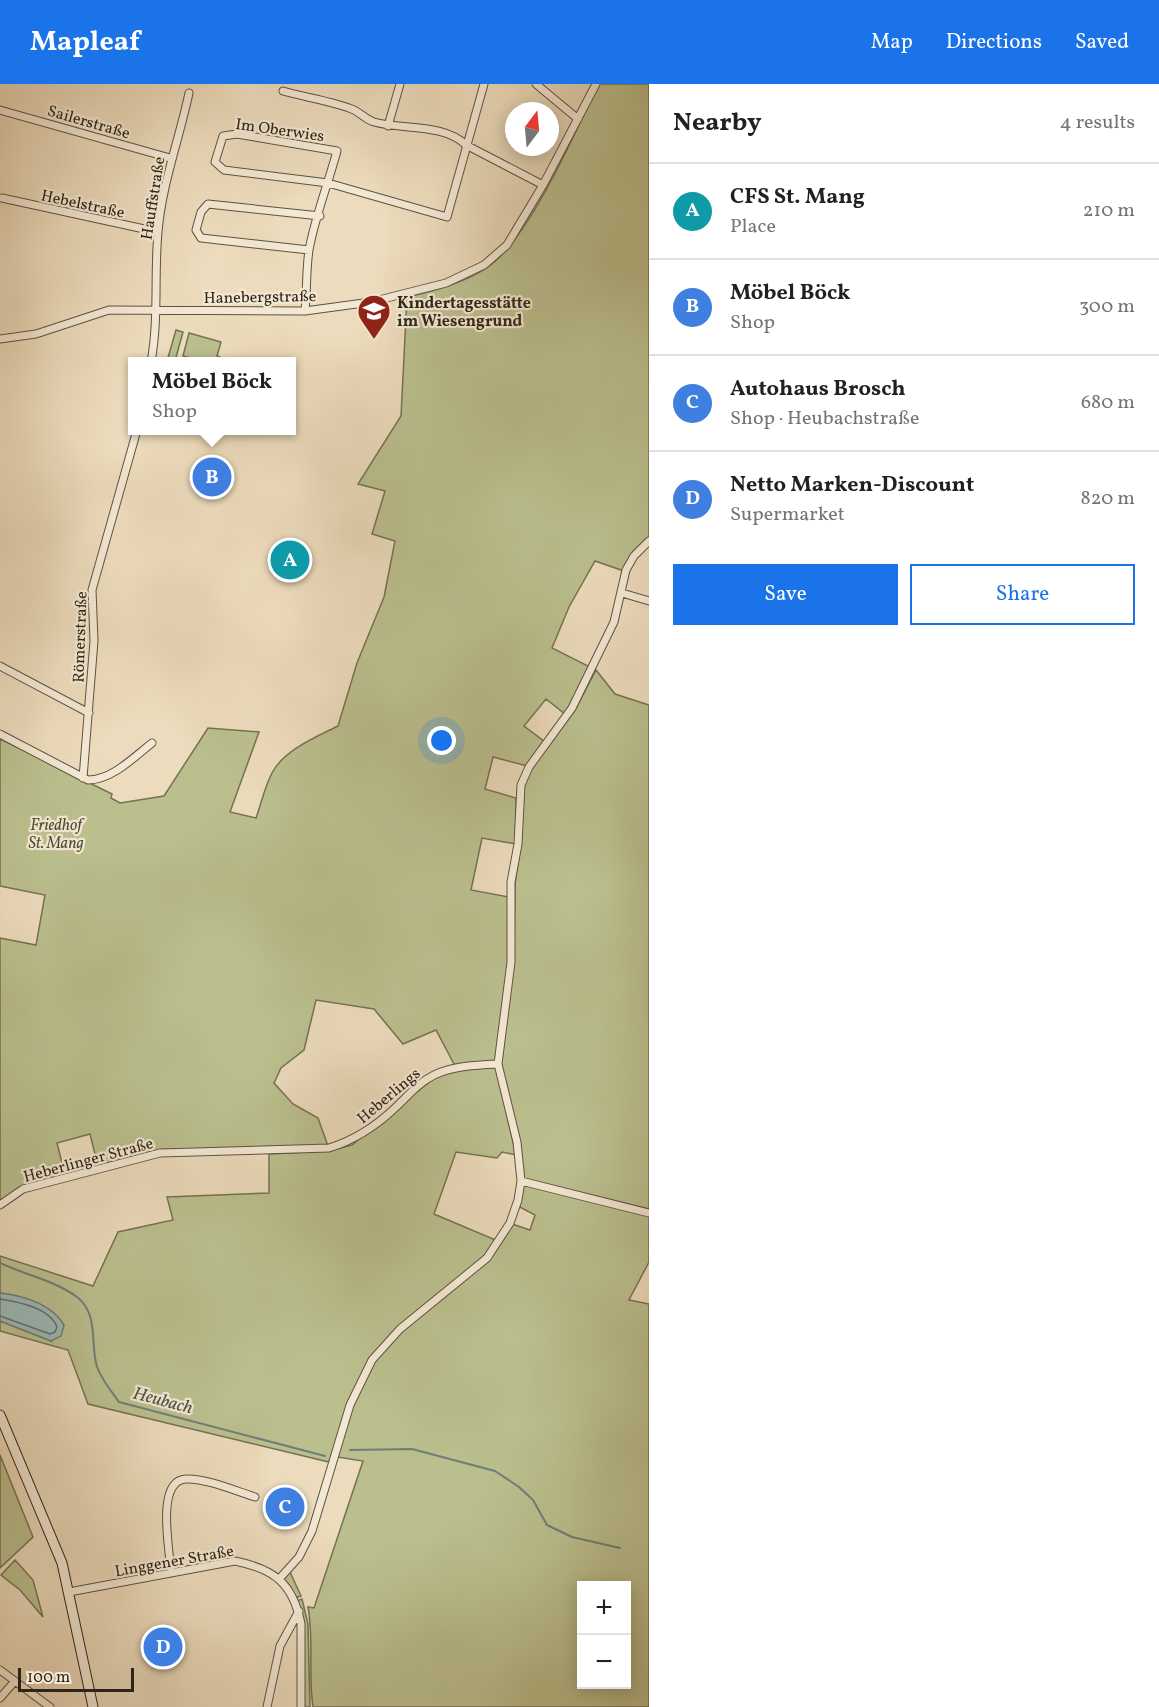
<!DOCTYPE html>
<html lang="en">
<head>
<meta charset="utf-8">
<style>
  :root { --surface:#fff; --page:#f2f2f2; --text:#202124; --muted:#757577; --line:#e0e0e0; --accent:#1a73e8 }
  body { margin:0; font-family:Vollkorn,serif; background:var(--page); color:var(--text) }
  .controls { position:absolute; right:18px; bottom:18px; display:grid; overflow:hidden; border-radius:0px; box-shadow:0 3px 15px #0003 }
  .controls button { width:54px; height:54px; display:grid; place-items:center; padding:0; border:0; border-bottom:2px solid var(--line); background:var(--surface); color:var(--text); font:30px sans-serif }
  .compass { position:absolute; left:505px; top:18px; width:54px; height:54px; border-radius:50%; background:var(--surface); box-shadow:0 3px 15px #0003; rotate:16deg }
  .scale { position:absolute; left:18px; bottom:15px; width:116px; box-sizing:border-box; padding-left:6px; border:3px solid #2e2518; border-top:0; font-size:16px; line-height:21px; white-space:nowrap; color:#2e2518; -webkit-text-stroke:4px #f3e8d3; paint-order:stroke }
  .you { position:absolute; left:442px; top:657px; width:21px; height:21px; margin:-15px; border:4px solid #fff; border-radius:50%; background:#1a73e8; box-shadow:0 0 0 9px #1a73e833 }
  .badge { display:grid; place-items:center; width:39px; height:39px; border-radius:50%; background:var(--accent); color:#fff; font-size:20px; font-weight:700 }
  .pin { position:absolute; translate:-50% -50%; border:3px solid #fff; box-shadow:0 2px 6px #0006 }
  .popup { position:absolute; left:128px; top:273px; width:168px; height:78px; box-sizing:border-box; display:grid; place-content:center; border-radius:0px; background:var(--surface); filter:drop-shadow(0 2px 4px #0005); font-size:20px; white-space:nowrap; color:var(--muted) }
  .popup b { font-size:22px; color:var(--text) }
  .popup::after { content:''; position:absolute; left:50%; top:100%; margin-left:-12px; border:12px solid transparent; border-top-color:var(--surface) }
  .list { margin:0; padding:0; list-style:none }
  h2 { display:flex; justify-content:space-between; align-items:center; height:78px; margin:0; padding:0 24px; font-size:26px }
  h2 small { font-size:20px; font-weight:400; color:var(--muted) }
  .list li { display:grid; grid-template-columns:39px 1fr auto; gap:18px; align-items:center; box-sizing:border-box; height:96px; padding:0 24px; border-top:2px solid var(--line) }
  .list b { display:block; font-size:22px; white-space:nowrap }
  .list p { margin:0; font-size:20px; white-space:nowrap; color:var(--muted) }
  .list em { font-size:20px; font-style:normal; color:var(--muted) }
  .actions { display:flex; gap:12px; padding:18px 24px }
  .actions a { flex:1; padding:14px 0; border:2px solid var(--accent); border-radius:0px; text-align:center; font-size:21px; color:var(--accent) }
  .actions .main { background:var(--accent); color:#fff }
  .map { position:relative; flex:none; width:649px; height:1623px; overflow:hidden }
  header { display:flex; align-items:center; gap:36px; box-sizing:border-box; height:84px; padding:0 30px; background:var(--accent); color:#fff }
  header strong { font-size:28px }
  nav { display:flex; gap:33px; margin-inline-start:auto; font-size:21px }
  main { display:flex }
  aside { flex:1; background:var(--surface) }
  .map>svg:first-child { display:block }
  .green { fill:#bbbf8e; stroke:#747253; stroke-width:1.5; fill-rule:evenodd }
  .water { fill:#9bb9b9; stroke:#6f7e79; stroke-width:1.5 }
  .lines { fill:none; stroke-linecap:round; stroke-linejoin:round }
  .shore { stroke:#646f68; stroke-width:1.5 }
  .stream { stroke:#6f7e79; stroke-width:2 }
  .minor-casing { stroke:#5e5241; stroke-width:9 }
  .secondary-casing { stroke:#2e2518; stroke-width:11 }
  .minor { stroke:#f3e8d3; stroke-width:7 }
  .secondary { stroke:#f3e8d3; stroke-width:9 }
  .labels { text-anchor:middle; stroke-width:4.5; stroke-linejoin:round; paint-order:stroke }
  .street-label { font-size:16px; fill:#2e2518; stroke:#f3e8d3 }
  .poi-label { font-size:16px; font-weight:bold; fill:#2e2518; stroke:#f3e8d3; text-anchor:start }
  .park-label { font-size:16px; font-style:italic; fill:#514c36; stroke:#f3e8d3 }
  .water-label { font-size:18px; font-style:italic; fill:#4f5148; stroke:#f3e8d3 }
</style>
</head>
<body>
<header>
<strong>Mapleaf</strong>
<nav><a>Map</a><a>Directions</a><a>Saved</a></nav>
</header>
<main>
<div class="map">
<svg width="649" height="1623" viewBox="0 0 649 1623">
  <rect width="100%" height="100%" fill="#ecdbbc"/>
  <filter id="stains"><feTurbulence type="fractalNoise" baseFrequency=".00333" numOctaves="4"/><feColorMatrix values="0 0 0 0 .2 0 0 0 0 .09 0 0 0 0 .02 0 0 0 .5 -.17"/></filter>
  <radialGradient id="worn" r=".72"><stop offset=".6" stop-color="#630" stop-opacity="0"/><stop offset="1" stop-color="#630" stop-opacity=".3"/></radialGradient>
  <!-- green -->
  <path class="green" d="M 599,0 L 649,0 L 649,454 L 624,487 L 595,477 L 569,523 L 552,564 L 590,583 L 565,630 L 546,615 L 524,642 L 545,658 L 527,682 L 493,673 L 485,705 L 516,714 L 516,760 L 482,754 L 471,806 L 509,813 L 509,878 L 496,977 L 455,982 L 436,946 L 403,960 L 374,925 L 316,916 L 304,966 L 281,984 L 274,999 L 293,1020 L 318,1034 L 328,1062 L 159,1066 L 98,1082 L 90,1050 L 57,1059 L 65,1091 L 21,1103 L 0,1117 L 0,854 L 36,861 L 45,811 L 0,802 L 0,655 L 112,710 L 111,714 L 120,719 L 164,712 L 208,644 L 259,648 L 230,728 L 256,734 C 261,720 265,702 272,689 C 284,666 316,653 338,642 L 357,579 L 384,513 L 395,457 L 372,450 L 385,407 L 358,400 L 401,332 L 407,213 C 433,207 465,199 488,183 C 531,152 574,49 599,0 Z
    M 176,246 L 183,248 L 175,277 L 167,277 Z
    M 189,249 L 221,258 L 217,272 L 220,273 L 219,277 L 203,277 L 183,272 Z
    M 596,586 L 615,610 L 649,621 L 649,1127 L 523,1096 L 500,981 L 514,878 L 515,799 L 521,761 L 523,702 L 531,685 L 575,626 Z
    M 496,983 L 516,1071 L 502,1068 L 497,1074 L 456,1068 L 434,1130 L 498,1157 C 471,1193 429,1214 397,1244 C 359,1280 345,1329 329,1378 L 88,1320 L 68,1266 L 0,1247 L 0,1237 L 51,1257 L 18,1212 L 0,1209 L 0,1172 L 93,1202 L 118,1148 L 173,1136 L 167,1113 L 269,1109 L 269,1070 L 329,1067 L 352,1061 L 418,1003 L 448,987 Z
    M 523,1100 L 649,1132 L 649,1178 L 629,1216 L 649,1220 L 649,1623 L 313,1623 C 308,1590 314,1556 308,1523 L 314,1524 L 363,1377 L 337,1373 C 346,1343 356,1300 376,1275 C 419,1222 478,1202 512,1140 L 530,1146 L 535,1131 L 518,1122 ZM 582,1502 L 626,1502 L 626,1600 L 582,1600 Z
    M 0,1371 L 33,1453 L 0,1484 Z
    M 15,1476 L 33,1496 L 43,1533 L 20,1506 L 1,1491 Z
    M 290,1488 L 301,1512 L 295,1514 L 284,1495 Z
    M 302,1515 L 308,1540 L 310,1623 L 305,1623 L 303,1613 L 297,1517 Z"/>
  <!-- water -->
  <path class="water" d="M 0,1209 C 24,1212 51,1219 64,1241 L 61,1252 L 51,1257 L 0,1237 Z"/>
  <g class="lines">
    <!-- shore -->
    <path class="shore" d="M 0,1215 C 19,1218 50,1224 57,1243 L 55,1248 L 50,1250 L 0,1232"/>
    <!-- stream -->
    <path class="stream" d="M 0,1179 C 25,1191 54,1196 77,1213 C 99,1230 90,1260 97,1283 C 102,1296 111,1307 119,1318 L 325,1372
      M 350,1366 L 412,1365 L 495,1387 L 519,1403 L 533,1416 L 547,1441 L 572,1453 L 620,1464"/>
    <defs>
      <path id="minor" d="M 536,0 L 578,35
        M 283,7 C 303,13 337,18 354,26 C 362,30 365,35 374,38 C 402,46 443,39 466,61 L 543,101
        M 0,26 L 170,74
        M 388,42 L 400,0
        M 2,114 L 158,148
        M 309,166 L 201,154 L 196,146 L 201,128 L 208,120 L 320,132
        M 305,227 C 307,207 306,186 309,166 C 315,133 328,100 337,67 L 237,50 L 223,52 L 215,78 L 224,86 L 328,99 L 447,133 L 484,0
        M 0,255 L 36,250 L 109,226 L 305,227 L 371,218 L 446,199 L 484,181 L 507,161 L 543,101 L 596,0
        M 151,278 C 159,234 154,192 158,148 C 162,100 179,56 189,9
        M 622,509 L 649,517
        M 0,582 L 89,629
        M 0,650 L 88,696 C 112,696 134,673 152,659
        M 83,694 L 94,557 L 92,506 L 137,346
        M 521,1097 L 649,1129
        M 0,1121 L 23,1105 L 160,1069 L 329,1064 C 355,1056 375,1043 395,1024 C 408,1012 418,999 434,991 C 453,982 477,981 498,980
        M 171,1488 C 170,1468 155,1396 186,1395 C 205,1394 236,1407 255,1413
        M 280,1494 L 299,1473 L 312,1447 L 350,1321 L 372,1276 L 400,1245 L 487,1174 L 510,1139 L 518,1116 L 521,1097 L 517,1058 L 498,980 L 511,878 L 511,798 L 518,760 L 521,701 L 529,683 L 572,624 L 614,538 L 626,486 L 634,472 L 649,457
        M 69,1508 L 235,1477 C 274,1485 293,1499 301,1540 L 301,1623
        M 0,1586 L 50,1623
        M 0,1614 L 15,1597
        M 267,1623 L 280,1562 L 299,1527"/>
      <path id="secondary" d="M 0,1331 L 62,1479 L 93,1623"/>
    </defs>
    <!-- minor casing -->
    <use href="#minor" class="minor-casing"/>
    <!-- secondary casing -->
    <use href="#secondary" class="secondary-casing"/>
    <!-- minor -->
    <use href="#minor" class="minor"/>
    <!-- secondary -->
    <use href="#secondary" class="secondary"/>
  </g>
  <!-- icons -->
  <defs>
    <symbol id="school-pin" viewBox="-11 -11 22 30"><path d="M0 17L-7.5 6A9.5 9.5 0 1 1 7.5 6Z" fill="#8f2418" stroke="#f3e8d3"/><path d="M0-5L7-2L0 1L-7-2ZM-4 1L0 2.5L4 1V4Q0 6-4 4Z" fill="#fff"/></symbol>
  </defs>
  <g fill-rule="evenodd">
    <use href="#school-pin" x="355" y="208" width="38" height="52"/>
  </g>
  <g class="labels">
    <!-- street labels -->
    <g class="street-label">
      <text transform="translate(89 37) rotate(16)" y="6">Sailerstraße</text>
      <text transform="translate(280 45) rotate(8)" y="6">Im Oberwies</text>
      <text transform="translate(152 114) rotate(-81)" y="6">Hauffstraße</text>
      <text transform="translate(83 119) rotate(12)" y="6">Hebelstraße</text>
      <text transform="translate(260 212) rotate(-1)" y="6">Hanebergstraße</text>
      <text transform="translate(79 553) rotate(-88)" y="6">Römerstraße</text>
      <text transform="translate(388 1011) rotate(-40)" y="6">Heberlings</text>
      <text transform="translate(88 1075) rotate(-15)" y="6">Heberlinger Straße</text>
      <text transform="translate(174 1476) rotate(-10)" y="6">Linggener Straße</text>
    </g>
    <!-- poi labels -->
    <g class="poi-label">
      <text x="397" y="224">Kindertagesstätte<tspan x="397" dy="18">im Wiesengrund</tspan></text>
    </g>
    <!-- park labels -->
    <g class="park-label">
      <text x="56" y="746">Friedhof<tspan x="56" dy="18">St. Mang</tspan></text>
    </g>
    <!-- water labels -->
    <g class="water-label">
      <text transform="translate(163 1316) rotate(15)" y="6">Heubach</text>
    </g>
  </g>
  <rect width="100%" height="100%" filter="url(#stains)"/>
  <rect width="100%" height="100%" fill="url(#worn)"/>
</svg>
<div class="controls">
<button>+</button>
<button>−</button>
</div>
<svg class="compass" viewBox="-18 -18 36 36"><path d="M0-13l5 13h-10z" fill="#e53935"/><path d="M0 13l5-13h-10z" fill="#757577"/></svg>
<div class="scale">100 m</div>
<div class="you"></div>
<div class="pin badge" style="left:290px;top:476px;background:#0f9aa8">A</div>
<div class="pin badge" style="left:212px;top:393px;background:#3f7fe0">B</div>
<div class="popup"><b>Möbel Böck</b>Shop</div>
<div class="pin badge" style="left:285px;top:1423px;background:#3f7fe0">C</div>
<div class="pin badge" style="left:163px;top:1563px;background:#3f7fe0">D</div>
</div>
<aside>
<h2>Nearby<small>4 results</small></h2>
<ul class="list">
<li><span class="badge" style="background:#0f9aa8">A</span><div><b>CFS St. Mang</b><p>Place</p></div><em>210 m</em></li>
<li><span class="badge" style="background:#3f7fe0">B</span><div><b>Möbel Böck</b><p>Shop</p></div><em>300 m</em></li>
<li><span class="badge" style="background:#3f7fe0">C</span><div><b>Autohaus Brosch</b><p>Shop · Heubachstraße</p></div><em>680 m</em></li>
<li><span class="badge" style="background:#3f7fe0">D</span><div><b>Netto Marken-Discount</b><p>Supermarket</p></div><em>820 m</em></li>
</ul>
<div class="actions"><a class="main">Save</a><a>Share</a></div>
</aside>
</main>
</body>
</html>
